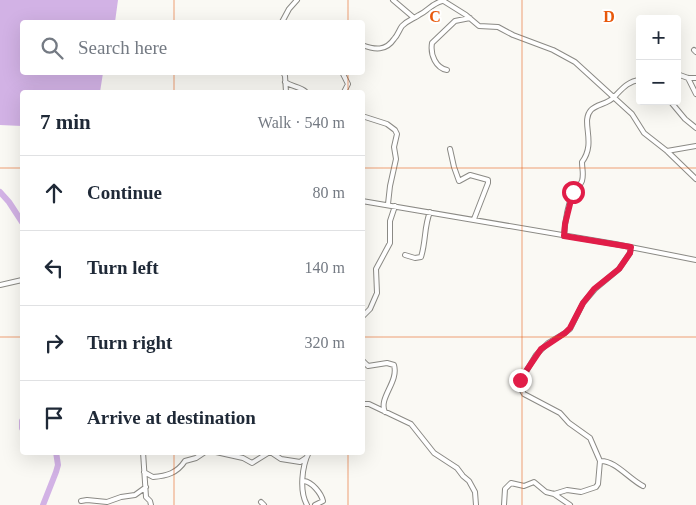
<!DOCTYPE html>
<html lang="en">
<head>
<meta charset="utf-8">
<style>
  :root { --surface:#fff; --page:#f6f6f7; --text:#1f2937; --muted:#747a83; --line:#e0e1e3 }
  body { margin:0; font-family:Georgia,serif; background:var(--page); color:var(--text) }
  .controls { position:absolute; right:15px; top:15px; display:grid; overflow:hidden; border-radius:5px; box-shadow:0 5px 20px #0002 }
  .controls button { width:45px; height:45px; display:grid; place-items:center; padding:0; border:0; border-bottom:1px solid var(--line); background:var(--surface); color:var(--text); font:25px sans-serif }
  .stop { position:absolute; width:15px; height:15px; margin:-11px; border:4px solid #e11d48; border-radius:50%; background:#fff }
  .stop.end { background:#e11d48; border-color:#fff; box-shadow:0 1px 5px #0008 }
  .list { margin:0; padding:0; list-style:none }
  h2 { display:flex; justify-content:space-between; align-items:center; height:65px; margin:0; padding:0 20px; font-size:21px }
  h2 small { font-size:16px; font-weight:400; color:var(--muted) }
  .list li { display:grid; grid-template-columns:32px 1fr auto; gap:15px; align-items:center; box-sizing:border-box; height:75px; padding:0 20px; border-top:1px solid var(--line) }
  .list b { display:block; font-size:19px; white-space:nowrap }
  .list em { font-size:16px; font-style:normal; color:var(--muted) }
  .icon { flex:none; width:28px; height:28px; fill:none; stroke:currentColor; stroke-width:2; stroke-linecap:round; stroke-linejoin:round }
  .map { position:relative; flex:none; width:696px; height:505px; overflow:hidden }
  .search { position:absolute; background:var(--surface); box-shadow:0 5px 20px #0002; left:20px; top:20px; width:345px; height:55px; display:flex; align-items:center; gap:12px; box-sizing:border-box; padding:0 18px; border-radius:5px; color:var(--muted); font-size:19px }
  .panel { position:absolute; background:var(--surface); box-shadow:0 5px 20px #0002; left:20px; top:90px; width:345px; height:365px; border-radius:5px }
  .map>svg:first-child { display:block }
  .water { fill:#d2b2e5 }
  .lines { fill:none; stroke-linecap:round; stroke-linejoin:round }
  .river { stroke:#d2b2e5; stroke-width:6 }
  .street-casing { stroke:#8b8a85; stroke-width:6 }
  .street { stroke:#fff; stroke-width:4 }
  .route { stroke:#e11d48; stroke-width:6 }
  .grid { fill:none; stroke:#e8590c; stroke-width:1; stroke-opacity:0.55 }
  .grid-label { font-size:16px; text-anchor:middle; font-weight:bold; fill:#e8590c; stroke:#fff; stroke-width:4; stroke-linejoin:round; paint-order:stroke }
</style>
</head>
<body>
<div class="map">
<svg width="696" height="505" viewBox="0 0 696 505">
  <rect width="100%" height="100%" fill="#faf9f4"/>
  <!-- water -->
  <path class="water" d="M 0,0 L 118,0 L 115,22 L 22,22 L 22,72 L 103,73 L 100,92 L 22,92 L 22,126 L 0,125 Z"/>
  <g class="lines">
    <!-- river -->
    <path class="river" d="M 0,192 L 9,202 L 22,222
      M 22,421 L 22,428
      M 43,505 L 56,472 L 58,465 L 56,452"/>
    <defs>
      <path id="street" d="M 393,0 L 413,17
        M 442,0 L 466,15 L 479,26 L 498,27 L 513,35 L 553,50 L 575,62 L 632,114 L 644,133 L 667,151 L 696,179
        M 282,22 L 289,9 L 297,0
        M 362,45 C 375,50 386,51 394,39 C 398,35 399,30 402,26 C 408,20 413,19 419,15 C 428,11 431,4 442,1
        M 694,50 L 696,52
        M 447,70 C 436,68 430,55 432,43 L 455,21 L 470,18
        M 283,72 L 285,76 L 286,92
        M 342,72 L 348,84 L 344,92
        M 677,74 L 688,78 L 696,78
        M 688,78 L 696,94
        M 285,82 C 292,87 300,86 306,92
        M 670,101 L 685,119 L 696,128
        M 362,116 L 387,124 L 395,130 L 397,134 L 394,147 L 396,159 L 390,186 L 388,204
        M 450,149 L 454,167 L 459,181 L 470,175 L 488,180 L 488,183 L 474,219
        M 667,151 L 696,146
        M 362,201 L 615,244 L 696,260
        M 564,236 C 565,222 567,207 573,193 C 575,188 580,187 582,181 C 584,174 582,169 582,162 C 597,142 580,122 591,110 C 597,104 608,104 614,97 C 622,89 628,81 640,80
        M 405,255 L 415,258 L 421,257 C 426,242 424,226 430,212
        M 0,285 L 22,280
        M 362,317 L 370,309 L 377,293 L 376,269 L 390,243 L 390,221 L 395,206
        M 362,360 L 368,366 L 387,363 L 394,365 C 399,382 378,398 385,412
        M 362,404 L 369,404 L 411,424 L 434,453 L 457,468 L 463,476 L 469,481 L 475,492 L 476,505
        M 143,452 L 146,497 L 150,501 L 151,505
        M 216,452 L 243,458 L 252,463 L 268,453 L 272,453 L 281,459 L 300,462 L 306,458
        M 600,461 C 615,460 629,479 643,486
        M 144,472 L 153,477 C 167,476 177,473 185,461 L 196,458 L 205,452
        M 304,481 C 312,482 321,493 323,501 L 315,505
        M 554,494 L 570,505
        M 81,501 L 87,500 L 107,502 L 121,497 L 135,495 L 146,487
        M 261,502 L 264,505
        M 307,505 C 299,491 302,466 309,452
        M 504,505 L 505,489 L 511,483 L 524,486 L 534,482 L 546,492 L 554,494 L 567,490 L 581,492 L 596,487 L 598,484 L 600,461 L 590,438 L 569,423 L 560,413 L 524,394 L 521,389 L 521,380 L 536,355 L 548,343 L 565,333 L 570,329 L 583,303 L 595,289 L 619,269 L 630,253 L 631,247"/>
    </defs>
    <!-- street casing -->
    <use href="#street" class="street-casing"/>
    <!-- street -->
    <use href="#street" class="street"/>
  </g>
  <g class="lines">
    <!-- route -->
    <path class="route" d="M 520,380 L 541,349 L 565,333 L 570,328 L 583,303 L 594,289 L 619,269 L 630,253 L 631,247 L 564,236 L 565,224 L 573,192"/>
  </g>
  <!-- grid -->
  <path class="grid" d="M 174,0 L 174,22M 348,0 L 348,22M 522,0 L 522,505M 174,72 L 174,92M 348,72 L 348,92M 0,168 L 22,168M 362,168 L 696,168M 0,337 L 22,337M 362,337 L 696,337M 174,452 L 174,505M 348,452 L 348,505"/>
  <g class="grid-label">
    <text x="435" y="22">C</text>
    <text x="609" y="22">D</text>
  </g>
</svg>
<div class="controls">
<button>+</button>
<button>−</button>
</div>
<div class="stop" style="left:573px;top:192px"></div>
<div class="stop end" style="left:520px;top:380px"></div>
<div class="search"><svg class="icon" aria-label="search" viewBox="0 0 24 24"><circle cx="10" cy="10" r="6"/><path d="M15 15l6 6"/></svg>Search here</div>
<section class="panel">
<h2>7 min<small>Walk · 540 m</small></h2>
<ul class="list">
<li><svg class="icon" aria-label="ahead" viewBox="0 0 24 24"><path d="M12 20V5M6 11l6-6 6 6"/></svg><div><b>Continue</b></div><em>80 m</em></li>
<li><svg class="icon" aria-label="left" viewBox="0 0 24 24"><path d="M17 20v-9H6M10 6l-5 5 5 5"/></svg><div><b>Turn left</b></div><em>140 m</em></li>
<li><svg class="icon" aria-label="right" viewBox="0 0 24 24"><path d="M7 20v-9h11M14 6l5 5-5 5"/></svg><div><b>Turn right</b></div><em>320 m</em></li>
<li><svg class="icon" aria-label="arrive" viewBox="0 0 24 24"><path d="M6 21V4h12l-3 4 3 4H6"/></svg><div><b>Arrive at destination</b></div></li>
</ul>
</section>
</div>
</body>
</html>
